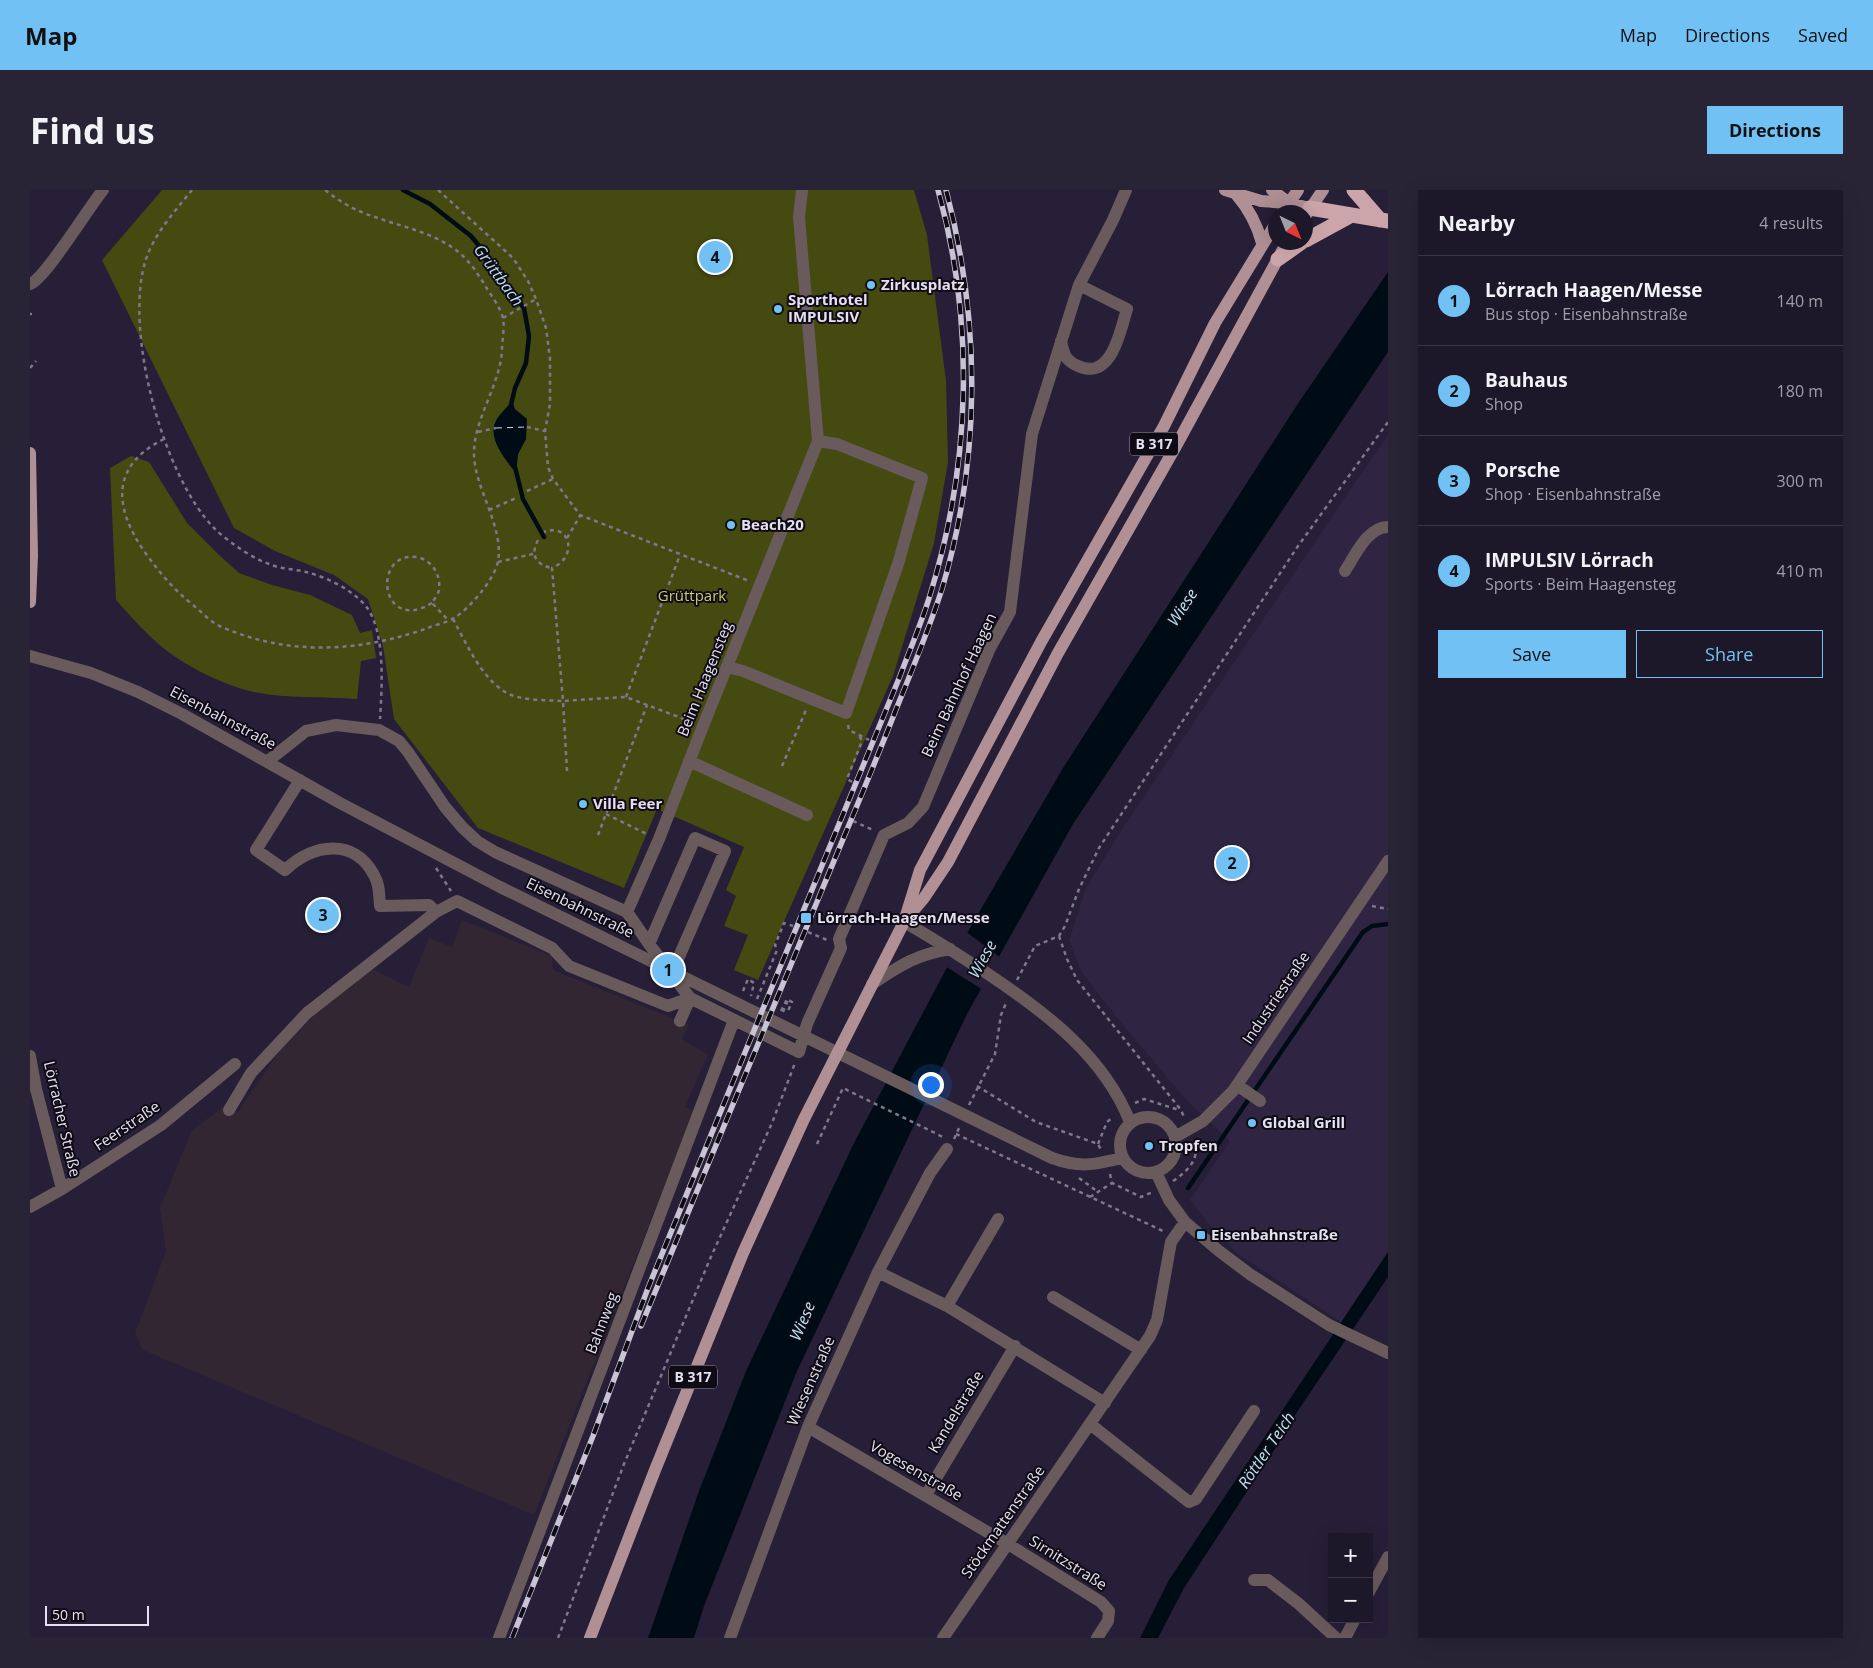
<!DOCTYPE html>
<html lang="en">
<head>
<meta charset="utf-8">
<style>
  :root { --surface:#1c1729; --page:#292435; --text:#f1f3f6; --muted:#a09fa8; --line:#3a3646; --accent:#72c1f5 }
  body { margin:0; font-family:"Open Sans",sans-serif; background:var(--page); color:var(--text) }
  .controls { position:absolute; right:15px; bottom:15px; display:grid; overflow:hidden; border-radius:0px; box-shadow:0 5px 20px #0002 }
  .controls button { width:45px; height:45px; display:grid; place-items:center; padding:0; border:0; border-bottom:1px solid var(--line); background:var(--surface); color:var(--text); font:25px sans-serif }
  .compass { position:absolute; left:1238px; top:15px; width:45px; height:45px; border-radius:50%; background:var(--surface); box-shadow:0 5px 20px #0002; rotate:137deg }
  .scale { position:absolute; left:15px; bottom:12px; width:104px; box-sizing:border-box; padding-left:5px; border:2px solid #e5e1f1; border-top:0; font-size:14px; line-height:18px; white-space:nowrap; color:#e5e1f1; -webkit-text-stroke:4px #0e0b15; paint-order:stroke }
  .you { position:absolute; left:900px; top:894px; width:18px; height:18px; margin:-12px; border:4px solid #fff; border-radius:50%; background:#1a73e8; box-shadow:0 0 0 8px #1a73e833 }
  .badge { display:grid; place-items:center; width:32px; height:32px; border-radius:50%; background:var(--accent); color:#111; font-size:16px; font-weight:700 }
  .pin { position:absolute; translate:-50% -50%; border:2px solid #fff; box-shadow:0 1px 5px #0006 }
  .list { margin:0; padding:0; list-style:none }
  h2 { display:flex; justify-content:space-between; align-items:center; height:65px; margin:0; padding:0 20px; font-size:21px }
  h2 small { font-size:16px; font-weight:400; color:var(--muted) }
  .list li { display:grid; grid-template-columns:32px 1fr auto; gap:15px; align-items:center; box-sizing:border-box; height:90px; padding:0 20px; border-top:1px solid var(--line) }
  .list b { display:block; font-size:19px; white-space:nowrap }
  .list p { margin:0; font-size:16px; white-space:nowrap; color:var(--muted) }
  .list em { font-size:16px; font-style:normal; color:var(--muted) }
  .actions { display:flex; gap:10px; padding:15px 20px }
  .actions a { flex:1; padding:11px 0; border:1px solid var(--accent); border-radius:0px; text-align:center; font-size:18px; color:var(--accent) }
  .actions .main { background:var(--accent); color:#111 }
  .map { position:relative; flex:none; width:1358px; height:1448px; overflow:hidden; border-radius:0px }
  header { display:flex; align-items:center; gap:30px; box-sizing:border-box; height:70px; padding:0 25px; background:var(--accent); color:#111 }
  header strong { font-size:24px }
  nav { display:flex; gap:28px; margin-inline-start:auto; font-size:18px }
  .intro { display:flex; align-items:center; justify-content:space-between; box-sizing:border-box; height:120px; padding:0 30px }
  h1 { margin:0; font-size:35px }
  .button { padding:12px 22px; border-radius:0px; background:var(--accent); color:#111; font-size:18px; font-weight:700 }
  main { display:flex; gap:30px; padding:0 30px }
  aside { flex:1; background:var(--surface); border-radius:0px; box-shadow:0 5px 20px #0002 }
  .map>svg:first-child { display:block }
  .built { fill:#2f2543 }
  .industrial { fill:#332633 }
  .green { fill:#454a11; fill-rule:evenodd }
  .water { fill:#000c15 }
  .pier { fill:#261f37 }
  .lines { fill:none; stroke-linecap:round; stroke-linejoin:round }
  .stream { stroke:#000c15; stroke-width:4.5 }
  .ferry { stroke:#bae2f3; stroke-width:1; stroke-dasharray:6 5; stroke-linecap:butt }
  .path { stroke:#7d788c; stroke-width:2.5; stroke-dasharray:4 4; stroke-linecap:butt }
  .minor { stroke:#695a5c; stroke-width:12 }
  .major { stroke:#b09094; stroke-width:12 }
  .highway { stroke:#cba5aa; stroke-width:15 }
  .rail-casing { stroke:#c9c4d5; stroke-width:5.5 }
  .rail { stroke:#0e0b15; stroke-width:4; stroke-dasharray:11; stroke-linecap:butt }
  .poi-dot { fill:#72c1f5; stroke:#0e0b15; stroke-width:2 }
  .labels { text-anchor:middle; stroke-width:4; stroke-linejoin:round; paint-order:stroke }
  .shield { fill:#0e0b15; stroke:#a4a1af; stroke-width:1 }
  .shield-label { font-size:14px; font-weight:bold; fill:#e5e1f1 }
  .poi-label { font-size:15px; font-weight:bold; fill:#e5e1f1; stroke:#0e0b15; text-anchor:start }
  .park-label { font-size:15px; fill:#c3ce70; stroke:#0e0b15 }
  .street-label { font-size:15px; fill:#e5e1f1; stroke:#0e0b15 }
  .water-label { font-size:16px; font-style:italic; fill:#bae2f3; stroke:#0e0b15 }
</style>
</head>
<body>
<header>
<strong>Map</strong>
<nav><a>Map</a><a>Directions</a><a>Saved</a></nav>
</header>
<div class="intro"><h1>Find us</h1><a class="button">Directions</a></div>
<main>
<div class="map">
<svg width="1358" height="1448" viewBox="0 0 1358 1448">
  <rect width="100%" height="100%" fill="#261f37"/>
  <!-- built -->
  <path class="built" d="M 1358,246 L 1358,1062 L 1311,1132 L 1207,1063 L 1183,1039 L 1160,1010 L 1200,951 L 1156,910 L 1084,824 L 1051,781 L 1039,750 L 1056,698 L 1091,641 L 1326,291 Z"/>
  <!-- industrial -->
  <path class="industrial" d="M 432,730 L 522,766 L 523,780 L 659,835 L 652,850 L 678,864 L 655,917 L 664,921 L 504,1325 L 113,1160 L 105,1143 L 136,1061 L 130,1018 L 162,940 L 192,918 L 208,922 L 249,862 L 289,820 L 342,779 L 379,797 L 399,748 L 422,757 Z"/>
  <!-- green -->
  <path class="green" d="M 132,0 L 884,0 L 897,45 L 916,191 L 918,272 L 904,353 L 863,486 L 728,790 L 704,780 L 718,745 L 694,736 L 706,706 L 696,700 L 714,657 L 627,619 L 594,698 L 448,638 L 364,529 L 353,456 L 338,409 L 304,385 L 245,361 L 204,338 L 72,70 ZM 482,211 L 496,249 L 488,264 L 486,282 L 468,257 L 469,227 Z
    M 101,266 L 119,272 L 157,333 L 189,365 L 209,383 L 242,395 L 280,405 L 322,425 L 330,443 L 342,440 L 346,468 L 331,471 L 327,509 C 293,506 258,509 224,502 C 192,495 146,472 123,449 C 110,437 98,423 86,410 L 80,278 Z"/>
  <!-- water -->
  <path class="water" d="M 1358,82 L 1358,162 L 1043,634 L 937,824 L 767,1181 L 674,1416 L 664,1448 L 618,1448 L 669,1301 L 716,1181 L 824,953 L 915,781 L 1033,578 L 1269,212 Z
    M 482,211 L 485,219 L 497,229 L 496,249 L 488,264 L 486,283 C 476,271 458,249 465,233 C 468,225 477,218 482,211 Z
    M 1358,1062 L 1358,1087 L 1257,1237 L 1250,1251 L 1154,1398 L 1128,1448 L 1110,1448 L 1139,1390 Z"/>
  <!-- pier -->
  <path class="pier" d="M 935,741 L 971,768 L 953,800 L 915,776 Z"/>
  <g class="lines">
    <!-- stream -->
    <path class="stream" d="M 373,0 L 400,14 L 441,46 L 450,57 L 461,79 L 494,118 L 499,146 L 496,173 L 485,198 L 481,215
      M 485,277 L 493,309 L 514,347
      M 1158,998 L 1333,742 L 1342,736 L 1358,734"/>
    <!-- ferry -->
    <path class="ferry" d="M 466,238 L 497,237"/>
    <!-- path -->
    <path class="path" d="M 162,0 C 145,21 125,43 116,69 C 93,139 133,287 185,339 C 191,345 199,351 206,356 C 216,363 228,370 239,374 C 250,379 264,379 276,382 C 296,387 321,399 335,415 C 356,440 352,497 350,529
      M 408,0 L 483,68 L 498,91 L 506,109 L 516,138 L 520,168 L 520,214 L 515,241 L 518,277 L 523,289 L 550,325 L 719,391
      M 0,124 L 2,124
      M 473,128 L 506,109
      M 0,178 L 6,171
      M 497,237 L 515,241
      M 448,242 L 466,238
      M 134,249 C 80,276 84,317 114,361 C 129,382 143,399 163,415 C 172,422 181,433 192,437 C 258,466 328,462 395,439 C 404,435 416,433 424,428 C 439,419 465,389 468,371 C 474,337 445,299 444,265 C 443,230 470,196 472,160 C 472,150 475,138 473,129 C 471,117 459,103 453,92 C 449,87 446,80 441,75 C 418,45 378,39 345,27 C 326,21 310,12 295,0
      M 497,301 L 523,289
      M 459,320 L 486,308
      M 537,348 L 550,326
      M 508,350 C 500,365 506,375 522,378
      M 468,372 L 503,364
      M 402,413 C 350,445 341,361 387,367 C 402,370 411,385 409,399 C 409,404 404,409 402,413 L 418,430
      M 423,429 C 436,453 451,487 475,502 C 490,511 516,510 533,511 L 522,378 C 549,367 540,332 514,342
      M 596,507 L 650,365
      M 818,535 L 819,540 L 839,550
      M 752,576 L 776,520
      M 537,581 L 533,511 L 596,507 L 662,532
      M 822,592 L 817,589 L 832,551 L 829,545
      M 576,624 L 617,644
      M 823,631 L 843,640
      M 568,645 L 617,515
      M 406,678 L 421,701
      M 1342,716 L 1358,719
      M 778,742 L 797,750
      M 1029,746 L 1037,769 L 1047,790 L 1151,920 L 1154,927
      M 987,790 L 1005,756 L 1029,746 L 1035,736 L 1049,699 L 1069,658 L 1268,356 L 1358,232
      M 713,801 L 718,789 L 724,793 L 721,806
      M 727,809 L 747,760 L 745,755 L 754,733 L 763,736
      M 751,821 L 757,809 L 762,812 L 757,823
      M 753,822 L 758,810
      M 947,896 L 1006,932 L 1068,954 L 1071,960
      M 1105,913 L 1114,909 L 1149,920
      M 939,915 L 965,864 L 971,825 L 977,811
      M 926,944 L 1133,1041
      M 924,949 L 930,936
      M 787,954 L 813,898 L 913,947
      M 1068,954 L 1077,932 L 1083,927
      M 1080,984 L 1082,993 L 1111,1007 L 1123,1002
      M 1049,988 L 1068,1002
      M 1143,991 C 1158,981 1170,969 1165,950
      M 1060,1007 L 1082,993
      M 528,1448 L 594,1274 L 680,1069 L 742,933 L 765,873"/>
    <!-- minor -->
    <path class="minor" d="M 0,94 C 15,89 59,17 73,0
      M 1031,151 C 1034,165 1035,170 1048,176 C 1082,191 1090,141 1097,119 L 1049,95
      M 1315,381 C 1325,366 1337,337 1358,337
      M 0,466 L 61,483 L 108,502 L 152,524 L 310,613 L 470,697 L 1022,968 C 1050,978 1063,975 1092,968
      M 697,477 L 713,481 L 816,523 L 869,371 L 892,288 L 807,254 L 788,251
      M 238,571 L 276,541 L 306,535 L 349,540 L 369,551 L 378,562 L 415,617 L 432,637 L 447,651 L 465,662 L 597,722 L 619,754 L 660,808 L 769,862 L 777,834 L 811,758 L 809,749 L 854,645 L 878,633 L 893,617 L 960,458 L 980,422 L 1002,244 L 1049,95 L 1083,30 L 1096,0
      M 659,571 L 777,625
      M 270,590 L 226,660 L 255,680 C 283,654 324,647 344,685 C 350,695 349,706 350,716 L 399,715 L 406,722
      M 597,722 L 629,649 L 673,536 L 788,251 L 769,27 L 772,0
      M 874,732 C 903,748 930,766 958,784 C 1015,822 1074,866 1100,932
      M 619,754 L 665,648 L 695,661 L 641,785
      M 842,794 C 871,775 885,765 920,759
      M 650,831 L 660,808
      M 0,866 L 6,899 L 32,999
      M 1207,895 L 1230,911
      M 199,920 L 221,883 L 277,823 L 406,722 L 427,711 L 522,758 L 539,776 L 638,816 L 660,808
      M1090 955a28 28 0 1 1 56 0a28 28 0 1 1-56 0Z
      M 1145,947 L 1173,931 L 1203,901 L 1358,671
      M 1126,982 L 1139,1010 L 1155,1032 L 1189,1061 L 1221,1085 L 1299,1135 L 1358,1163
      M 0,1017 L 32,999 L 131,935 L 205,874
      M 848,1082 L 917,1116 L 1075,1213
      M 1023,1107 L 1111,1160
      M 917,1116 L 968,1029
      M 1060,1234 L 1159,1312 L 1166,1309 L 1224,1221
      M 778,1237 L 978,1354 L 1071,1412 L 1079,1421 L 1078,1431 L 1067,1448
      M 896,1305 L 985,1156
      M 1224,1390 L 1238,1390 L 1269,1414 L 1306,1448
      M 1339,1402 L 1358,1367
      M 469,1448 L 704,830
      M 700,1448 L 778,1237 L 848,1082 L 900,983 L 917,959
      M 913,1448 L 1120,1146 L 1127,1130 L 1141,1052 L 1155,1032
      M 1315,1448 L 1325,1429"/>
    <!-- major -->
    <path class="major" d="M 1195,0 L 1231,11 L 1259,13 L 1280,18
      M 1242,0 L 1259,13
      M 1206,4 C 1219,19 1227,34 1232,53
      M 1253,22 L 1268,0
      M 1276,25 L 1293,0
      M 0,263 L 2,366 L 0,412
      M 878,727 L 894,708 L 918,672 L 1028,463 L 1146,256 L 1257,52
      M 560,1448 L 625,1280 L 713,1063 L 774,929 L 874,732 L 890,680 L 1011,452 L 1134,236 L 1185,133 L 1246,33"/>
    <!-- highway -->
    <path class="highway" d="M 1324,0 L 1350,30
      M 1280,18 L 1358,31
      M 1276,50 L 1320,26
      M 1248,69 L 1272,52"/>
    <defs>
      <path id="rail" d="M 611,1136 C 670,993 730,850 789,707 C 815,644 842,581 867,517 C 883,478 899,439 912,399 C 951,268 951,132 916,0
        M 482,1448 L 563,1246 L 618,1098 L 870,486 C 880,459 892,432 900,405 C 941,273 945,133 908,0"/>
    </defs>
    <!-- rail casing -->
    <use href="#rail" class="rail-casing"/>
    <!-- rail -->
    <use href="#rail" class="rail"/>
  </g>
  <!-- markers -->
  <g class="poi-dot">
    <circle cx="841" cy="95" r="5"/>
    <circle cx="748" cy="119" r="5"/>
    <circle cx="701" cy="335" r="5"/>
    <circle cx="553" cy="614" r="5"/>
    <rect x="770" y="722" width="12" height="12" rx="2.5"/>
    <circle cx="1222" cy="933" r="5"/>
    <circle cx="1119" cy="956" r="5"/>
    <rect x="1166" y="1040" width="10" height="10" rx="2.5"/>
  </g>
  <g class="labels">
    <!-- shield labels -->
    <g class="shield">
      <rect x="1100" y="242.5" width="48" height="23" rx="4"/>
      <rect x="639" y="1175.5" width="48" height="23" rx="4"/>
    </g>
    <g class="shield-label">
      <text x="1124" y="259">B 317</text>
      <text x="663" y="1192">B 317</text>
    </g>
    <!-- poi labels -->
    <g class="poi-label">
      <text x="851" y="100">Zirkusplatz</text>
      <text x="758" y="115">Sporthotel<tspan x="758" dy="17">IMPULSIV</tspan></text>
      <text x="711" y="340">Beach20</text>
      <text x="563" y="619">Villa Feer</text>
      <text x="787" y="733">Lörrach-Haagen/Messe</text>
      <text x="1232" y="938">Global Grill</text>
      <text x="1129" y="961">Tropfen</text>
      <text x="1181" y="1050">Eisenbahnstraße</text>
    </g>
    <!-- park labels -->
    <g class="park-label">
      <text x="662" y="411">Grüttpark</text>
    </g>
    <!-- street labels -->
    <g class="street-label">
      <text transform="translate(675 489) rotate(-68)" y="5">Beim Haagensteg</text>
      <text transform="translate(929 495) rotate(-65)" y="5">Beim Bahnhof Haagen</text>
      <text transform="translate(193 528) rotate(28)" y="5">Eisenbahnstraße</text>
      <text transform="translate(550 718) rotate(26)" y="5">Eisenbahnstraße</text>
      <text transform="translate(1246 808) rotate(-56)" y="5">Industriestraße</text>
      <text transform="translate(32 929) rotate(77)" y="5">Lörracher Straße</text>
      <text transform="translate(97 936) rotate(-34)" y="5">Feerstraße</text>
      <text transform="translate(572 1133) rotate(-69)" y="5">Bahnweg</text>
      <text transform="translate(781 1191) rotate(-66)" y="5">Wiesenstraße</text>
      <text transform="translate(926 1222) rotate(-59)" y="5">Kandelstraße</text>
      <text transform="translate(886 1281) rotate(30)" y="5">Vogesenstraße</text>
      <text transform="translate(973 1332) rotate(-55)" y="5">Stöckmattenstraße</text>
      <text transform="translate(1038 1373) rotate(32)" y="5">Sirnitzstraße</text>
    </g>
    <!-- water labels -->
    <g class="water-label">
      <text transform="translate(469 85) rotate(54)" y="6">Grüttbach</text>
      <text transform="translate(1152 417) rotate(-57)" y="6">Wiese</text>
      <text transform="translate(952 769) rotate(-61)" y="6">Wiese</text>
      <text transform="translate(772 1131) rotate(-67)" y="6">Wiese</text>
      <text transform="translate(1236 1260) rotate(-56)" y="6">Röttler Teich</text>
    </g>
  </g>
</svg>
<div class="controls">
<button>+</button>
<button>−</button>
</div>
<svg class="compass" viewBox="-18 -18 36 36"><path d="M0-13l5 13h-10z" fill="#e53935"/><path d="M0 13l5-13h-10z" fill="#a09fa8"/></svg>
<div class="scale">50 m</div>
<div class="you"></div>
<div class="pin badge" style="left:638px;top:780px">1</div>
<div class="pin badge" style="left:1202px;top:673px">2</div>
<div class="pin badge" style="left:293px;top:725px">3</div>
<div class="pin badge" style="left:685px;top:67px">4</div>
</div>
<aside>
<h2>Nearby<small>4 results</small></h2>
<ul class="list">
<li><span class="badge">1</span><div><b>Lörrach Haagen/Messe</b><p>Bus stop · Eisenbahnstraße</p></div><em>140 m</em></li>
<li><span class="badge">2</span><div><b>Bauhaus</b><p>Shop</p></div><em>180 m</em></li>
<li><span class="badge">3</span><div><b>Porsche</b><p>Shop · Eisenbahnstraße</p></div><em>300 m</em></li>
<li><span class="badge">4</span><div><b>IMPULSIV Lörrach</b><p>Sports · Beim Haagensteg</p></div><em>410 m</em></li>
</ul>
<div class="actions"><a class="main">Save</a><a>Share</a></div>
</aside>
</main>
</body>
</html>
